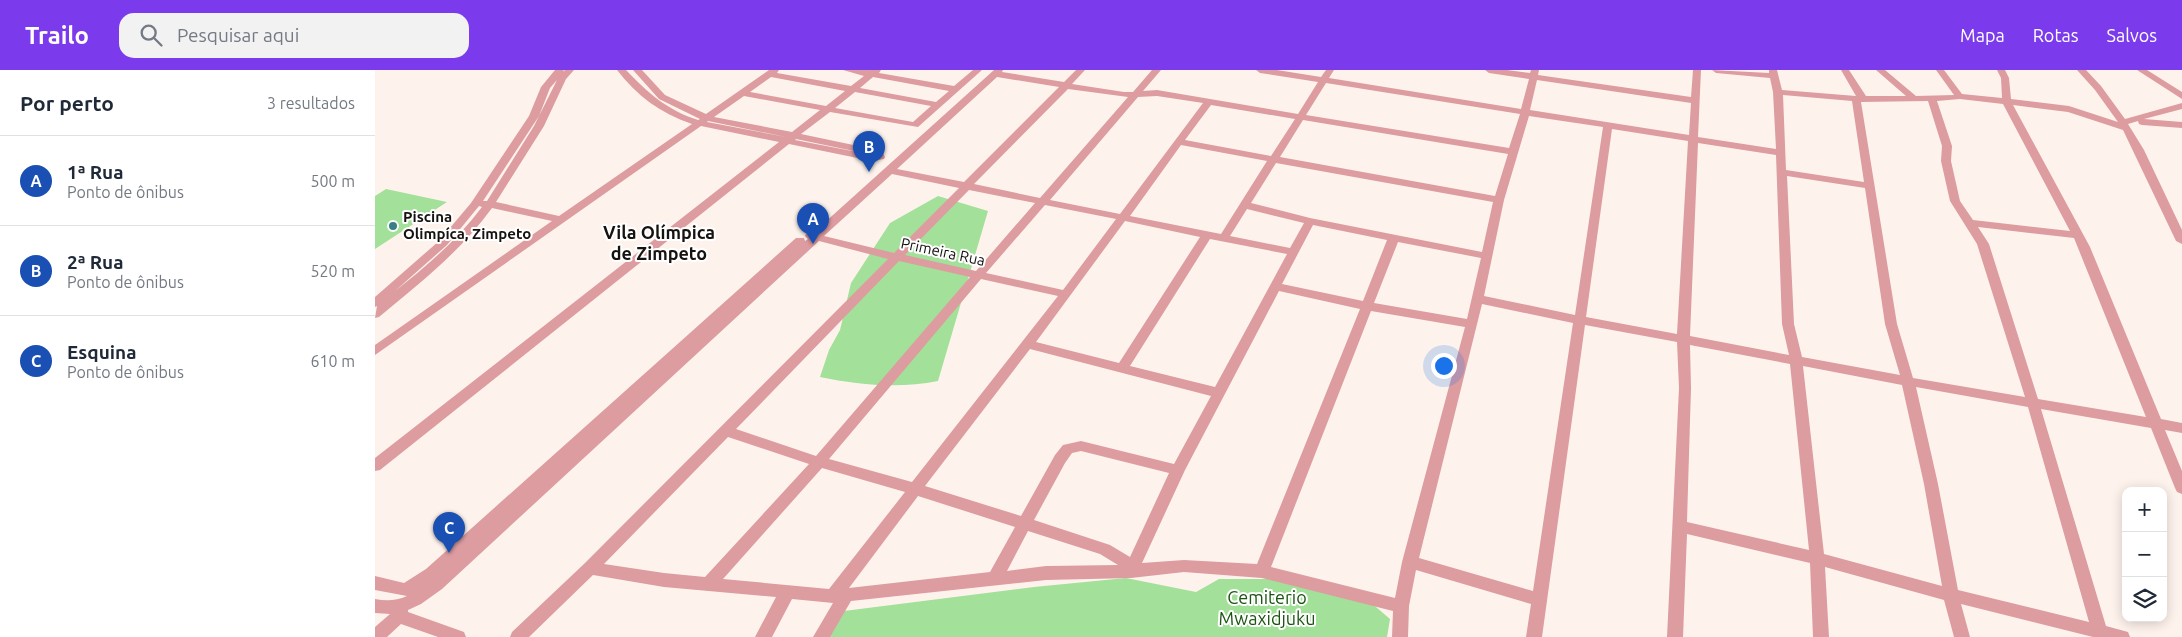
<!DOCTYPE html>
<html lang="pt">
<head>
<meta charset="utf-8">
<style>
  :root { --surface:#fff; --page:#f2f2f3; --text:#1f2937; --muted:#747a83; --line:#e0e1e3; --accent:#7c3aed }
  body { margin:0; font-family:Ubuntu,sans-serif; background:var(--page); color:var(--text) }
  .controls { position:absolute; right:15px; bottom:15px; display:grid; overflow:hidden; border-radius:10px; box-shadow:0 2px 12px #0003 }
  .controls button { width:45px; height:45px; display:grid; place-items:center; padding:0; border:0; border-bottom:1px solid var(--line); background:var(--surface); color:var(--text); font:25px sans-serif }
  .you { position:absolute; left:1068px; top:295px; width:18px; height:18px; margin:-12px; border:4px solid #fff; border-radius:50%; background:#1a73e8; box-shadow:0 0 0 8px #1a73e833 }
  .badge { display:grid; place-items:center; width:32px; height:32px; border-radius:50%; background:var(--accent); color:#fff; font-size:16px; font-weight:700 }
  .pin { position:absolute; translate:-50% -41px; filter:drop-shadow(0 1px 2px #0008) }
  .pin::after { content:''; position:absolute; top:26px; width:18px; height:15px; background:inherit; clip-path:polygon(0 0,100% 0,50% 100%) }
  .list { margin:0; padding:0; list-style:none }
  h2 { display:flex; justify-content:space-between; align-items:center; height:65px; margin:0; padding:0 20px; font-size:21px }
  h2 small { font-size:16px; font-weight:400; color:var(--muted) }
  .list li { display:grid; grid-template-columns:32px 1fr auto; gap:15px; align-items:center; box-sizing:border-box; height:90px; padding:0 20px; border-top:1px solid var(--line) }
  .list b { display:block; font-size:19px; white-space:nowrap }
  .list p { margin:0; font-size:16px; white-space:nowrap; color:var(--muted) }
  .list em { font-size:16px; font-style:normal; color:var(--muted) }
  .icon { flex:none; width:28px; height:28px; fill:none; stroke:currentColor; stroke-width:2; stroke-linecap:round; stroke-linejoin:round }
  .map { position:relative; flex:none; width:1807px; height:567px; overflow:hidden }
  header { display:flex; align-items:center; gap:30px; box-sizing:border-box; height:70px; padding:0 25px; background:var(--accent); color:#fff }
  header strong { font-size:24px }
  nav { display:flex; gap:28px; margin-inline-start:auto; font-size:18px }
  .search { width:350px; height:45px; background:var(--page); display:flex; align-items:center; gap:12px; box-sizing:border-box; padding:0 18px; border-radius:15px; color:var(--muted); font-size:19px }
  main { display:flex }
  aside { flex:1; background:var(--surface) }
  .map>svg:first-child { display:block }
  .green { fill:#a3e099 }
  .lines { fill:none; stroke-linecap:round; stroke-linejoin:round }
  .minor { fill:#dd9ca0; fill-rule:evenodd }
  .poi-dot { fill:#378083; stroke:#fff; stroke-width:2 }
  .labels { text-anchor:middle; stroke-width:4; stroke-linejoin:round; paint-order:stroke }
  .poi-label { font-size:15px; font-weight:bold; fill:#16120f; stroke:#fff; text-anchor:start }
  .street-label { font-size:15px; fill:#16120f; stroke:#fff }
  .quarter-label { font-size:18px; font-weight:bold; fill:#16120f; stroke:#fff }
  .near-park-label { font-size:18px; fill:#1b5511; stroke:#fff }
</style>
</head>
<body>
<header>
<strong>Trailo</strong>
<div class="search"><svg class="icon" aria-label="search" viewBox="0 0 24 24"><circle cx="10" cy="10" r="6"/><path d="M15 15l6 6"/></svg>Pesquisar aqui</div>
<nav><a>Mapa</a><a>Rotas</a><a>Salvos</a></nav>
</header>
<main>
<aside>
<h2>Por perto<small>3 resultados</small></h2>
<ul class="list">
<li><span class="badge" style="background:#1a4fb4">A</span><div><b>1ª Rua</b><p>Ponto de ônibus</p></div><em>500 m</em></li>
<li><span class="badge" style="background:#1a4fb4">B</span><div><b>2ª Rua</b><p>Ponto de ônibus</p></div><em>520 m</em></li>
<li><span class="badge" style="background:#1a4fb4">C</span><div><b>Esquina</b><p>Ponto de ônibus</p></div><em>610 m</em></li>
</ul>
</aside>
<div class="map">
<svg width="1807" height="567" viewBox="0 0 1807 567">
  <rect width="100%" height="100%" fill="#fef3ec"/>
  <!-- green -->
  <path class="green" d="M 11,119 L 72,132 L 0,179 L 0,126 Z
    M 563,126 L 613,141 L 563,311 C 524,319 484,315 445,307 L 454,280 L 465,260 L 476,213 L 515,153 Z
    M 751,508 L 821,522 L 844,509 L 897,509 L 987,525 L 1015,549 L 1012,567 L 451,567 L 461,542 L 659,517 Z"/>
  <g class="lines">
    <!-- minor -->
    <path class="minor" d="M 180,0 L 189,0 L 188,2 L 190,0 L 199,0 L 191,9 L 169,56 L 121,132 L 184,146 L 317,54 C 286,44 261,25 242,0 L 251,0 C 273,23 292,40 323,50 L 325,49 L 284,29 L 258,0 L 267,0 L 290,25 L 331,44 L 394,0 L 404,0 L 402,3 L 476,16 L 489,6 L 468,0 L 506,0 L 504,3 L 579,16 L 598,0 L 607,0 L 543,57 L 455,42 L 426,64 L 507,81 L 510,87 L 509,89 L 497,91 L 414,74 L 5,400 L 0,401 L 0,388 L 404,72 L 326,56 L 0,285 L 0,275 L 177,151 L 117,138 C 86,181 45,213 4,247 L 0,248 L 2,236 L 0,237 L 0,227 L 64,171 L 96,133 L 154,46 L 166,17 ZM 396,7 L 470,21 L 451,36 L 375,22 ZM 498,7 L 574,21 L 561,32 L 485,18 ZM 182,10 L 159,56 L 112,131 L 108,131 L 164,46 L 175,18 ZM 480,22 L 556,36 L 538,52 L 460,38 ZM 369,26 L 445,40 L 417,62 L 339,47 ZM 333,51 L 411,67 L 332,52 ZM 421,69 L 498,85 L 420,70 ZM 104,136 L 107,137 C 83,169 52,196 20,221 L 72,175 Z
      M 619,0 L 628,0 L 627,2 L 689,12 L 701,0 L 710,0 L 697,14 L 749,22 L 758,22 L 777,0 L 786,0 L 768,21 L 782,20 L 923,44 L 943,12 L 885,3 L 881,0 L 902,0 L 946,7 L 951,0 L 959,0 L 954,8 L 1146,39 L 1154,9 L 1114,3 L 1110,0 L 1132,0 L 1155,3 L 1156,0 L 1164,0 L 1163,5 L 1316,27 L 1318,0 L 1326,0 L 1323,67 L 1401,79 L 1398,22 L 1395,8 L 1341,3 L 1337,0 L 1394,3 L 1394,0 L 1402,0 L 1407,20 L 1481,26 L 1466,0 L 1474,0 L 1491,26 L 1531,26 L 1501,0 L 1510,0 L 1541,26 L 1579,25 L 1561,0 L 1569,0 L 1587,24 L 1627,28 L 1626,8 L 1622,0 L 1630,0 L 1634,8 L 1636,29 L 1694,36 L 1743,52 L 1720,20 L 1702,0 L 1711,0 L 1726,16 L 1750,49 L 1807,33 L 1807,39 L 1769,49 L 1807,52 L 1807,58 L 1767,55 L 1764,54 L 1763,51 L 1753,54 L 1769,80 L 1807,160 L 1807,174 L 1801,171 L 1748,60 L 1693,42 L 1638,35 L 1715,177 L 1786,349 L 1807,353 L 1807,363 L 1790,360 L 1807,401 L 1807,424 L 1802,422 L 1800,418 L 1776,358 L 1666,339 L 1731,556 L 1753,562 L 1755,567 L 1718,567 L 1586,534 L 1595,567 L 1579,567 L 1569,530 L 1450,497 L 1454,567 L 1438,567 L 1435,493 L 1312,464 L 1308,567 L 1292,567 L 1304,318 L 1302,272 L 1210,255 L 1167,567 L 1151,567 L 1156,534 L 1041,500 L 1034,536 L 1033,567 L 1017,567 L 1018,541 L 887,508 L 809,502 L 756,508 L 671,510 L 476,531 L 455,567 L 438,567 L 458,533 L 417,529 L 397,567 L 380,567 L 401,527 L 289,517 L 218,505 L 154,567 L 135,567 L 137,562 L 210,493 L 513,189 L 444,171 L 67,519 L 46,534 L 33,540 L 33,542 L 89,562 L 91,567 L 63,567 L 26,554 L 12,567 L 0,567 L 0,557 L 15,544 L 0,543 L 0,529 C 11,531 21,531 32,526 L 0,520 L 0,506 L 29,513 L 51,499 L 421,168 L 429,168 L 430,171 L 433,169 L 430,166 L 431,164 L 438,163 ZM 622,7 L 684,17 L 589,112 L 522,99 ZM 1162,10 L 1316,33 L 1314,65 L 1155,40 ZM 951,13 L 1145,44 L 1134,78 L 931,45 ZM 693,19 L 753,27 L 665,128 L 599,114 ZM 1408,25 L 1477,31 L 1489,112 L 1411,100 ZM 782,26 L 828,33 L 745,144 L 675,130 L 763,27 ZM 1585,29 L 1628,34 L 1695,161 L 1598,150 L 1585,131 L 1576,91 L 1577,76 L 1562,31 ZM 1553,31 L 1567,76 L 1566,91 L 1575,131 L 1602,174 L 1650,327 L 1538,308 L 1522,254 L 1486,32 ZM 836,35 L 920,49 L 896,86 L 810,70 ZM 1154,46 L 1228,57 L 1200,245 L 1109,226 L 1129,130 ZM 928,50 L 1133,84 L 1120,126 L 905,87 ZM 1237,59 L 1313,71 L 1302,264 L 1211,247 ZM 1323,73 L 1401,85 L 1407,254 L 1414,285 L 1315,266 ZM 806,75 L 892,91 L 846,164 L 755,146 ZM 901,93 L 1118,132 L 1107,182 L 935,148 L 876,133 ZM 517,104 L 584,118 L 519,183 L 449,166 ZM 1412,106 L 1490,118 L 1510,254 L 1525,305 L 1427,287 L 1419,254 ZM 594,120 L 660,133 L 601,201 L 530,185 ZM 670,135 L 741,149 L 688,220 L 611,203 ZM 872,139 L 929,153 L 915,178 L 855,166 ZM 750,151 L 825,167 L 744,293 L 661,272 ZM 938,155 L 1012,170 L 988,231 L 907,214 ZM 1603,157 L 1699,168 L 1771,347 L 1663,329 L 1614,174 ZM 835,169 L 912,184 L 840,317 L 755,296 ZM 1023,172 L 1106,188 L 1092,249 L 999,233 ZM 524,191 L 595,207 L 441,386 L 361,359 ZM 606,209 L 683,226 L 537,412 L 454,389 ZM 904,221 L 985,239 L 882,494 L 809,490 L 767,493 L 810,400 ZM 1107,234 L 1198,253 L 1158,521 L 1044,488 ZM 996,241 L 1090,257 L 1027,492 L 1020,528 L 896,497 ZM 1315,275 L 1415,294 L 1434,480 L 1312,452 L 1316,318 ZM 655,279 L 836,326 L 799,394 L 706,371 L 688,375 L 680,385 L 646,446 L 550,416 ZM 1428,296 L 1527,315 L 1549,414 L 1567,516 L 1449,484 ZM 1541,317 L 1653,337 L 1714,552 L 1583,520 L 1563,414 ZM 353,367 L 434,394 L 330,507 L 289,503 L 229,494 ZM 706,381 L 794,403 L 755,487 L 735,475 L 659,450 L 690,393 L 697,383 ZM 447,398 L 530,422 L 454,519 L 348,509 ZM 543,426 L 640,457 L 615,502 L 474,518 ZM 653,461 L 725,484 L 743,495 L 671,496 L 632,501 Z
      M 1762,0 L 1772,0 L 1807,22 L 1807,29 Z"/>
  </g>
  <!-- markers -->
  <circle class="poi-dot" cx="18" cy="156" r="5"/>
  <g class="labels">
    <!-- poi labels -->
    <g class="poi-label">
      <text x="28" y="152">Piscina<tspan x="28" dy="17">Olimpíca, Zimpeto</tspan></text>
    </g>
    <!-- street labels -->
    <g class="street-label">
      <text transform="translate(568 182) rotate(12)" y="5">Primeira Rua</text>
    </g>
    <!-- quarter labels -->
    <g class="quarter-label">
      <text x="284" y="169">Vila Olímpica<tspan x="284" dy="21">de Zimpeto</tspan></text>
    </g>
    <!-- near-park labels -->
    <g class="near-park-label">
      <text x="892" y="534">Cemiterio<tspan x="892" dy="21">Mwaxidjuku</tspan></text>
    </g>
  </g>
</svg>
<div class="controls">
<button>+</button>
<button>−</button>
<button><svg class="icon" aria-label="layers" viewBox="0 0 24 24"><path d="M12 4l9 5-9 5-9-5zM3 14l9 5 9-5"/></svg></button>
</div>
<div class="you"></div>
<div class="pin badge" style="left:438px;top:174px;background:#1a4fb4">A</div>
<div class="pin badge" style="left:494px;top:102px;background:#1a4fb4">B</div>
<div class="pin badge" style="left:74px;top:483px;background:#1a4fb4">C</div>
</div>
</main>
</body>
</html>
